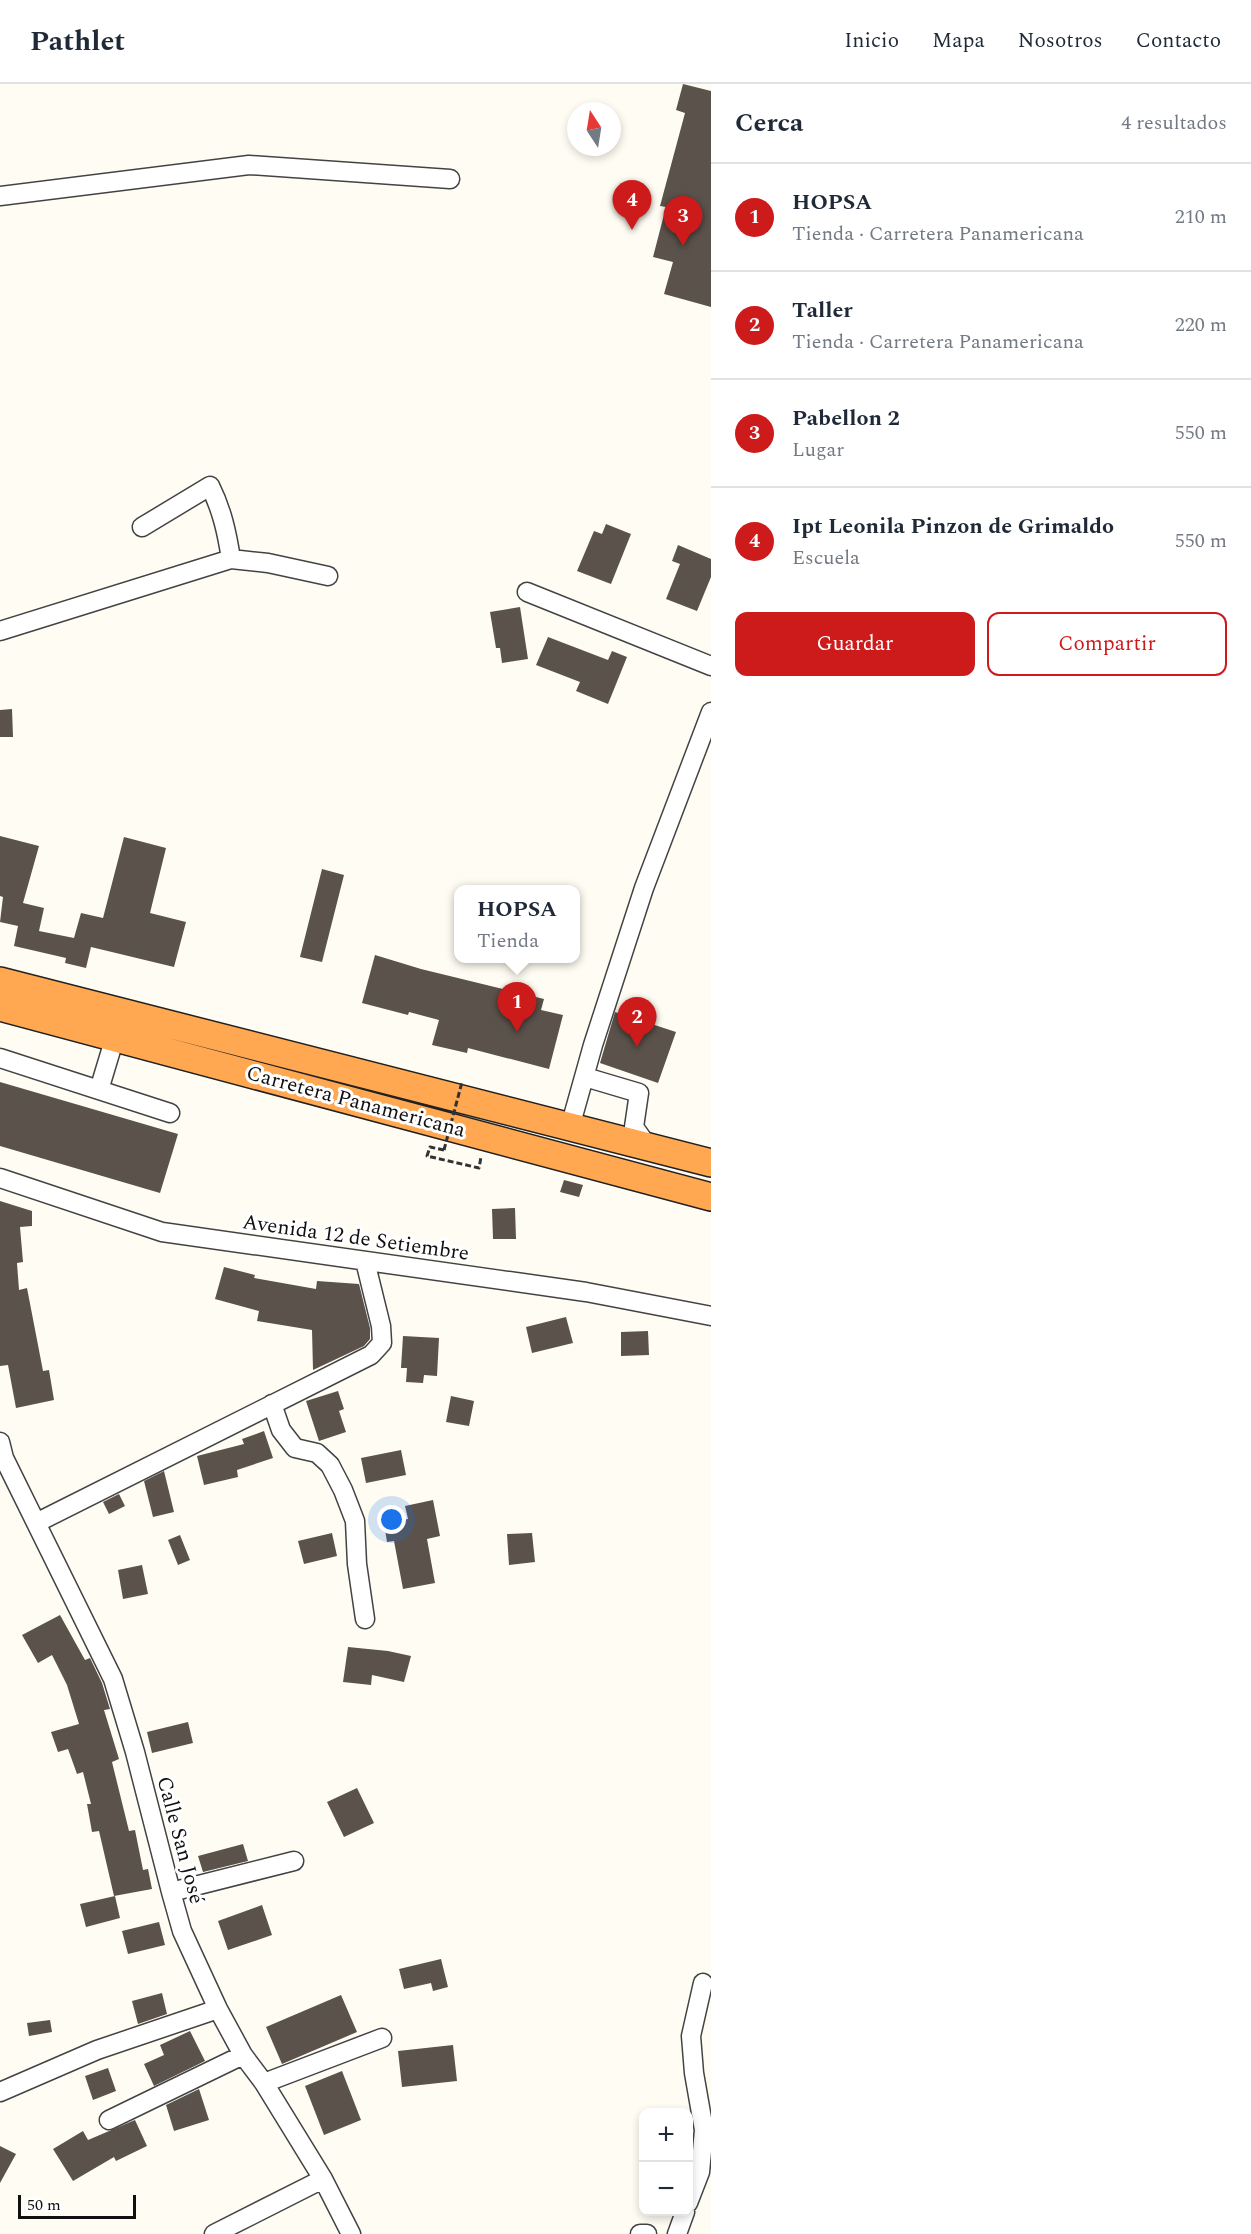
<!DOCTYPE html>
<html lang="es">
<head>
<meta charset="utf-8">
<style>
  :root { --surface:#fff; --page:#f6f6f7; --text:#1f2937; --muted:#747a83; --line:#e0e1e3; --accent:#cd1b1c }
  body { margin:0; font-family:Spectral,serif; background:var(--page); color:var(--text) }
  .controls { position:absolute; right:18px; bottom:18px; display:grid; overflow:hidden; border-radius:12px; box-shadow:0 3px 9px #0003 }
  .controls button { width:54px; height:54px; display:grid; place-items:center; padding:0; border:0; border-bottom:2px solid var(--line); background:var(--surface); color:var(--text); font:30px sans-serif }
  .compass { position:absolute; left:567px; top:18px; width:54px; height:54px; border-radius:50%; background:var(--surface); box-shadow:0 3px 9px #0003; rotate:348deg }
  .scale { position:absolute; left:18px; bottom:15px; width:118px; box-sizing:border-box; padding-left:6px; border:3px solid #101010; border-top:0; font-size:16px; line-height:21px; white-space:nowrap; color:#101010; -webkit-text-stroke:4px #fff; paint-order:stroke }
  .you { position:absolute; left:392px; top:1436px; width:21px; height:21px; margin:-15px; border:4px solid #fff; border-radius:50%; background:#1a73e8; box-shadow:0 0 0 9px #1a73e833 }
  .badge { display:grid; place-items:center; width:39px; height:39px; border-radius:50%; background:var(--accent); color:#fff; font-size:20px; font-weight:700 }
  .pin { position:absolute; translate:-50% -50px; filter:drop-shadow(0 2px 3px #0008) }
  .pin::after { content:''; position:absolute; top:32px; width:21px; height:18px; background:inherit; clip-path:polygon(0 0,100% 0,50% 100%) }
  .popup { position:absolute; left:454px; top:801px; width:126px; height:78px; box-sizing:border-box; display:grid; place-content:center; border-radius:12px; background:var(--surface); filter:drop-shadow(0 2px 4px #0005); font-size:20px; white-space:nowrap; color:var(--muted) }
  .popup b { font-size:22px; color:var(--text) }
  .popup::after { content:''; position:absolute; left:50%; top:100%; margin-left:-12px; border:12px solid transparent; border-top-color:var(--surface) }
  .list { margin:0; padding:0; list-style:none }
  h2 { display:flex; justify-content:space-between; align-items:center; height:78px; margin:0; padding:0 24px; font-size:26px }
  h2 small { font-size:20px; font-weight:400; color:var(--muted) }
  .list li { display:grid; grid-template-columns:39px 1fr auto; gap:18px; align-items:center; box-sizing:border-box; height:108px; padding:0 24px; border-top:2px solid var(--line) }
  .list b { display:block; font-size:22px; white-space:nowrap }
  .list p { margin:0; font-size:20px; white-space:nowrap; color:var(--muted) }
  .list em { font-size:20px; font-style:normal; color:var(--muted) }
  .actions { display:flex; gap:12px; padding:18px 24px }
  .actions a { flex:1; padding:14px 0; border:2px solid var(--accent); border-radius:12px; text-align:center; font-size:21px; color:var(--accent) }
  .actions .main { background:var(--accent); color:#fff }
  .map { position:relative; flex:none; width:711px; height:2150px; overflow:hidden }
  header { display:flex; align-items:center; gap:36px; box-sizing:border-box; height:84px; padding:0 30px; background:var(--surface); border-bottom:2px solid var(--line) }
  header strong { font-size:28px }
  nav { display:flex; gap:33px; margin-inline-start:auto; font-size:21px }
  main { display:flex }
  aside { flex:1; background:var(--surface) }
  .map>svg:first-child { display:block }
  .building { fill:#5a524b }
  .lines { fill:none; stroke-linecap:round; stroke-linejoin:round }
  .minor-casing { stroke:#434343; stroke-width:21 }
  .highway-casing { stroke:#212121; stroke-width:30 }
  .path { stroke:#323232; stroke-width:3; stroke-dasharray:6 3; stroke-linecap:butt }
  .minor { stroke:#fff; stroke-width:18 }
  .highway { stroke:#ffa851; stroke-width:27 }
  .path-bridge { stroke:#323232; stroke-width:3; stroke-dasharray:6 3; stroke-linecap:butt }
  .labels { text-anchor:middle; stroke-width:6; stroke-linejoin:round; paint-order:stroke }
  .street-label { font-size:21px; fill:#101010; stroke:#fff }
</style>
</head>
<body>
<header>
<strong>Pathlet</strong>
<nav><a>Inicio</a><a>Mapa</a><a>Nosotros</a><a>Contacto</a></nav>
</header>
<main>
<div class="map">
<svg width="711" height="2150" viewBox="0 0 711 2150">
  <rect width="100%" height="100%" fill="#fffdf3"/>
  <!-- building -->
  <path class="building" d="M 683,0 L 711,7 L 711,223 L 664,210 L 673,178 L 653,173 L 666,123 L 660,122 L 685,29 L 676,26 Z
    M 606,440 L 631,450 L 611,500 L 577,487 L 594,447 L 602,450 Z
    M 678,461 L 711,475 L 711,493 L 697,527 L 666,515 L 680,480 L 672,477 Z
    M 520,523 L 528,575 L 502,579 L 500,564 L 496,564 L 490,528 Z
    M 548,553 L 608,576 L 612,567 L 627,573 L 608,620 L 576,607 L 580,598 L 536,581 Z
    M 12,625 L 13,653 L 0,653 L 0,626 Z
    M 0,752 L 39,762 L 23,819 L 44,824 L 39,847 L 74,854 L 81,829 L 103,834 L 124,753 L 166,764 L 150,829 L 186,838 L 174,883 L 91,863 L 86,884 L 65,879 L 66,874 L 14,862 L 18,842 L 0,838 L 3,813 L 0,812 Z
    M 322,785 L 344,791 L 322,878 L 300,873 Z
    M 375,871 L 421,885 L 544,915 L 541,926 L 563,931 L 549,985 L 468,964 L 467,969 L 432,961 L 439,936 L 409,928 L 408,931 L 362,919 Z
    M 615,928 L 676,948 L 658,999 L 600,979 Z
    M 0,998 L 178,1050 L 160,1109 L 0,1062 Z
    M 564,1096 L 583,1101 L 579,1113 L 560,1108 Z
    M 0,1117 L 32,1127 L 32,1142 L 20,1143 L 23,1178 L 17,1179 L 19,1206 L 27,1204 L 43,1287 L 49,1286 L 54,1316 L 16,1324 L 8,1281 L 0,1282 Z
    M 515,1124 L 516,1155 L 493,1155 L 492,1125 Z
    M 224,1183 L 255,1191 L 254,1194 L 316,1205 L 317,1197 L 359,1200 L 370,1244 L 370,1255 L 364,1262 L 313,1286 L 312,1246 L 257,1237 L 259,1227 L 215,1215 Z
    M 566,1233 L 573,1259 L 532,1269 L 526,1243 Z
    M 648,1247 L 649,1271 L 621,1272 L 621,1248 Z
    M 403,1252 L 439,1254 L 437,1292 L 424,1291 L 423,1299 L 406,1298 L 407,1284 L 401,1284 Z
    M 338,1307 L 344,1325 L 339,1327 L 346,1348 L 319,1357 L 306,1317 Z
    M 451,1312 L 474,1317 L 469,1342 L 446,1338 Z
    M 264,1347 L 273,1374 L 237,1386 L 238,1393 L 204,1401 L 197,1372 L 244,1360 L 242,1355 Z
    M 401,1366 L 406,1391 L 366,1399 L 361,1374 Z
    M 164,1387 L 174,1428 L 153,1433 L 144,1397 Z
    M 119,1410 L 125,1422 L 109,1430 L 103,1418 Z
    M 433,1416 L 440,1452 L 427,1455 L 435,1499 L 403,1505 L 394,1457 L 387,1458 L 384,1439 L 408,1435 L 405,1422 Z
    M 332,1449 L 337,1472 L 304,1480 L 298,1457 Z
    M 532,1449 L 535,1478 L 509,1481 L 507,1450 Z
    M 180,1451 L 190,1476 L 178,1481 L 168,1456 Z
    M 142,1481 L 148,1510 L 123,1515 L 118,1486 Z
    M 60,1531 L 85,1576 L 90,1574 L 102,1599 L 110,1625 L 104,1626 L 119,1675 L 112,1678 L 129,1747 L 135,1746 L 143,1786 L 148,1785 L 152,1805 L 114,1812 L 99,1747 L 92,1748 L 87,1720 L 91,1720 L 83,1688 L 77,1690 L 68,1665 L 58,1668 L 51,1648 L 79,1640 L 67,1601 L 52,1571 L 38,1579 L 22,1551 Z
    M 348,1563 L 388,1567 L 411,1572 L 404,1598 L 372,1591 L 371,1601 L 343,1598 Z
    M 188,1638 L 193,1659 L 152,1669 L 147,1648 Z
    M 357,1704 L 374,1739 L 344,1753 L 327,1718 Z
    M 243,1760 L 248,1777 L 203,1788 L 198,1772 Z
    M 115,1812 L 120,1834 L 86,1843 L 80,1820 Z
    M 262,1821 L 272,1851 L 228,1866 L 218,1837 Z
    M 159,1838 L 165,1861 L 128,1870 L 122,1847 Z
    M 441,1875 L 448,1903 L 433,1907 L 431,1899 L 404,1905 L 399,1885 Z
    M 162,1909 L 167,1930 L 138,1940 L 132,1917 Z
    M 341,1911 L 357,1948 L 282,1980 L 266,1943 Z
    M 50,1936 L 52,1948 L 29,1952 L 27,1939 Z
    M 190,1947 L 205,1977 L 154,2002 L 144,1980 L 164,1971 L 160,1961 Z
    M 453,1961 L 457,1997 L 402,2003 L 398,1967 Z
    M 108,1984 L 116,2007 L 93,2016 L 85,1992 Z
    M 342,1987 L 361,2036 L 324,2051 L 305,2002 Z
    M 199,2005 L 209,2036 L 174,2047 L 166,2021 Z
    M 135,2036 L 147,2062 L 116,2077 L 114,2073 L 73,2097 L 53,2065 L 83,2047 L 88,2056 Z
    M 0,2062 L 16,2070 L 0,2099 Z"/>
  <g class="lines">
    <defs>
      <path id="minor" d="M 0,112 L 249,81 L 450,95
        M 142,443 L 210,402 C 222,426 227,449 231,475
        M 527,508 L 711,582
        M 0,547 L 231,475 L 268,479 L 328,492
        M 0,974 L 170,1029
        M 585,993 L 639,1009 L 634,1043 L 649,1064
        M 99,1006 L 115,953
        M 570,1043 L 593,961 L 644,804 L 711,628
        M 0,1094 L 162,1148 L 586,1208 L 711,1232
        M 272,1320 L 281,1346 L 295,1364 L 317,1369 L 330,1381 L 343,1406 L 355,1437 L 357,1480 L 365,1535
        M 0,1358 L 4,1374 L 113,1595 L 135,1668 L 171,1808 L 182,1847 L 218,1925 L 243,1971 L 264,1999 L 323,2095 L 351,2150
        M 36,1439 L 371,1271 L 382,1259 L 381,1242 L 365,1177
        M 171,1808 L 294,1777
        M 264,1999 L 382,1954
        M 0,2008 L 97,1966 L 218,1925
        M 109,2036 L 243,1971
        M 688,2119 L 700,2088 L 704,2046 L 694,1989 L 691,1952 L 703,1899
        M 214,2150 L 323,2095
        M 640,2150 L 647,2150
        M 677,2150 L 685,2128"/>
      <path id="highway" d="M 0,897 L 711,1079
        M 0,923 L 711,1113"/>
    </defs>
    <!-- minor casing -->
    <use href="#minor" class="minor-casing"/>
    <!-- highway casing -->
    <use href="#highway" class="highway-casing"/>
    <!-- path -->
    <path class="path" d="M 444,1066 L 430,1063 L 427,1072 L 479,1084 L 481,1073"/>
    <!-- minor -->
    <use href="#minor" class="minor"/>
    <!-- highway -->
    <use href="#highway" class="highway"/>
    <!-- path-bridge -->
    <path class="path-bridge" d="M 444,1066 L 462,998"/>
  </g>
  <g class="labels">
    <!-- street labels -->
    <g class="street-label">
      <text transform="translate(356 1017) rotate(15)" y="7">Carretera Panamericana</text>
      <text transform="translate(356 1153) rotate(8)" y="7">Avenida 12 de Setiembre</text>
      <text transform="translate(181 1756) rotate(75)" y="7">Calle San José</text>
    </g>
  </g>
</svg>
<div class="controls">
<button>+</button>
<button>−</button>
</div>
<svg class="compass" viewBox="-18 -18 36 36"><path d="M0-13l5 13h-10z" fill="#e53935"/><path d="M0 13l5-13h-10z" fill="#747a83"/></svg>
<div class="scale">50 m</div>
<div class="you"></div>
<div class="pin badge" style="left:517px;top:948px">1</div>
<div class="popup"><b>HOPSA</b>Tienda</div>
<div class="pin badge" style="left:637px;top:963px">2</div>
<div class="pin badge" style="left:683px;top:162px">3</div>
<div class="pin badge" style="left:632px;top:146px">4</div>
</div>
<aside>
<h2>Cerca<small>4 resultados</small></h2>
<ul class="list">
<li><span class="badge">1</span><div><b>HOPSA</b><p>Tienda · Carretera Panamericana</p></div><em>210 m</em></li>
<li><span class="badge">2</span><div><b>Taller</b><p>Tienda · Carretera Panamericana</p></div><em>220 m</em></li>
<li><span class="badge">3</span><div><b>Pabellon 2</b><p>Lugar</p></div><em>550 m</em></li>
<li><span class="badge">4</span><div><b>Ipt Leonila Pinzon de Grimaldo</b><p>Escuela</p></div><em>550 m</em></li>
</ul>
<div class="actions"><a class="main">Guardar</a><a>Compartir</a></div>
</aside>
</main>
</body>
</html>
